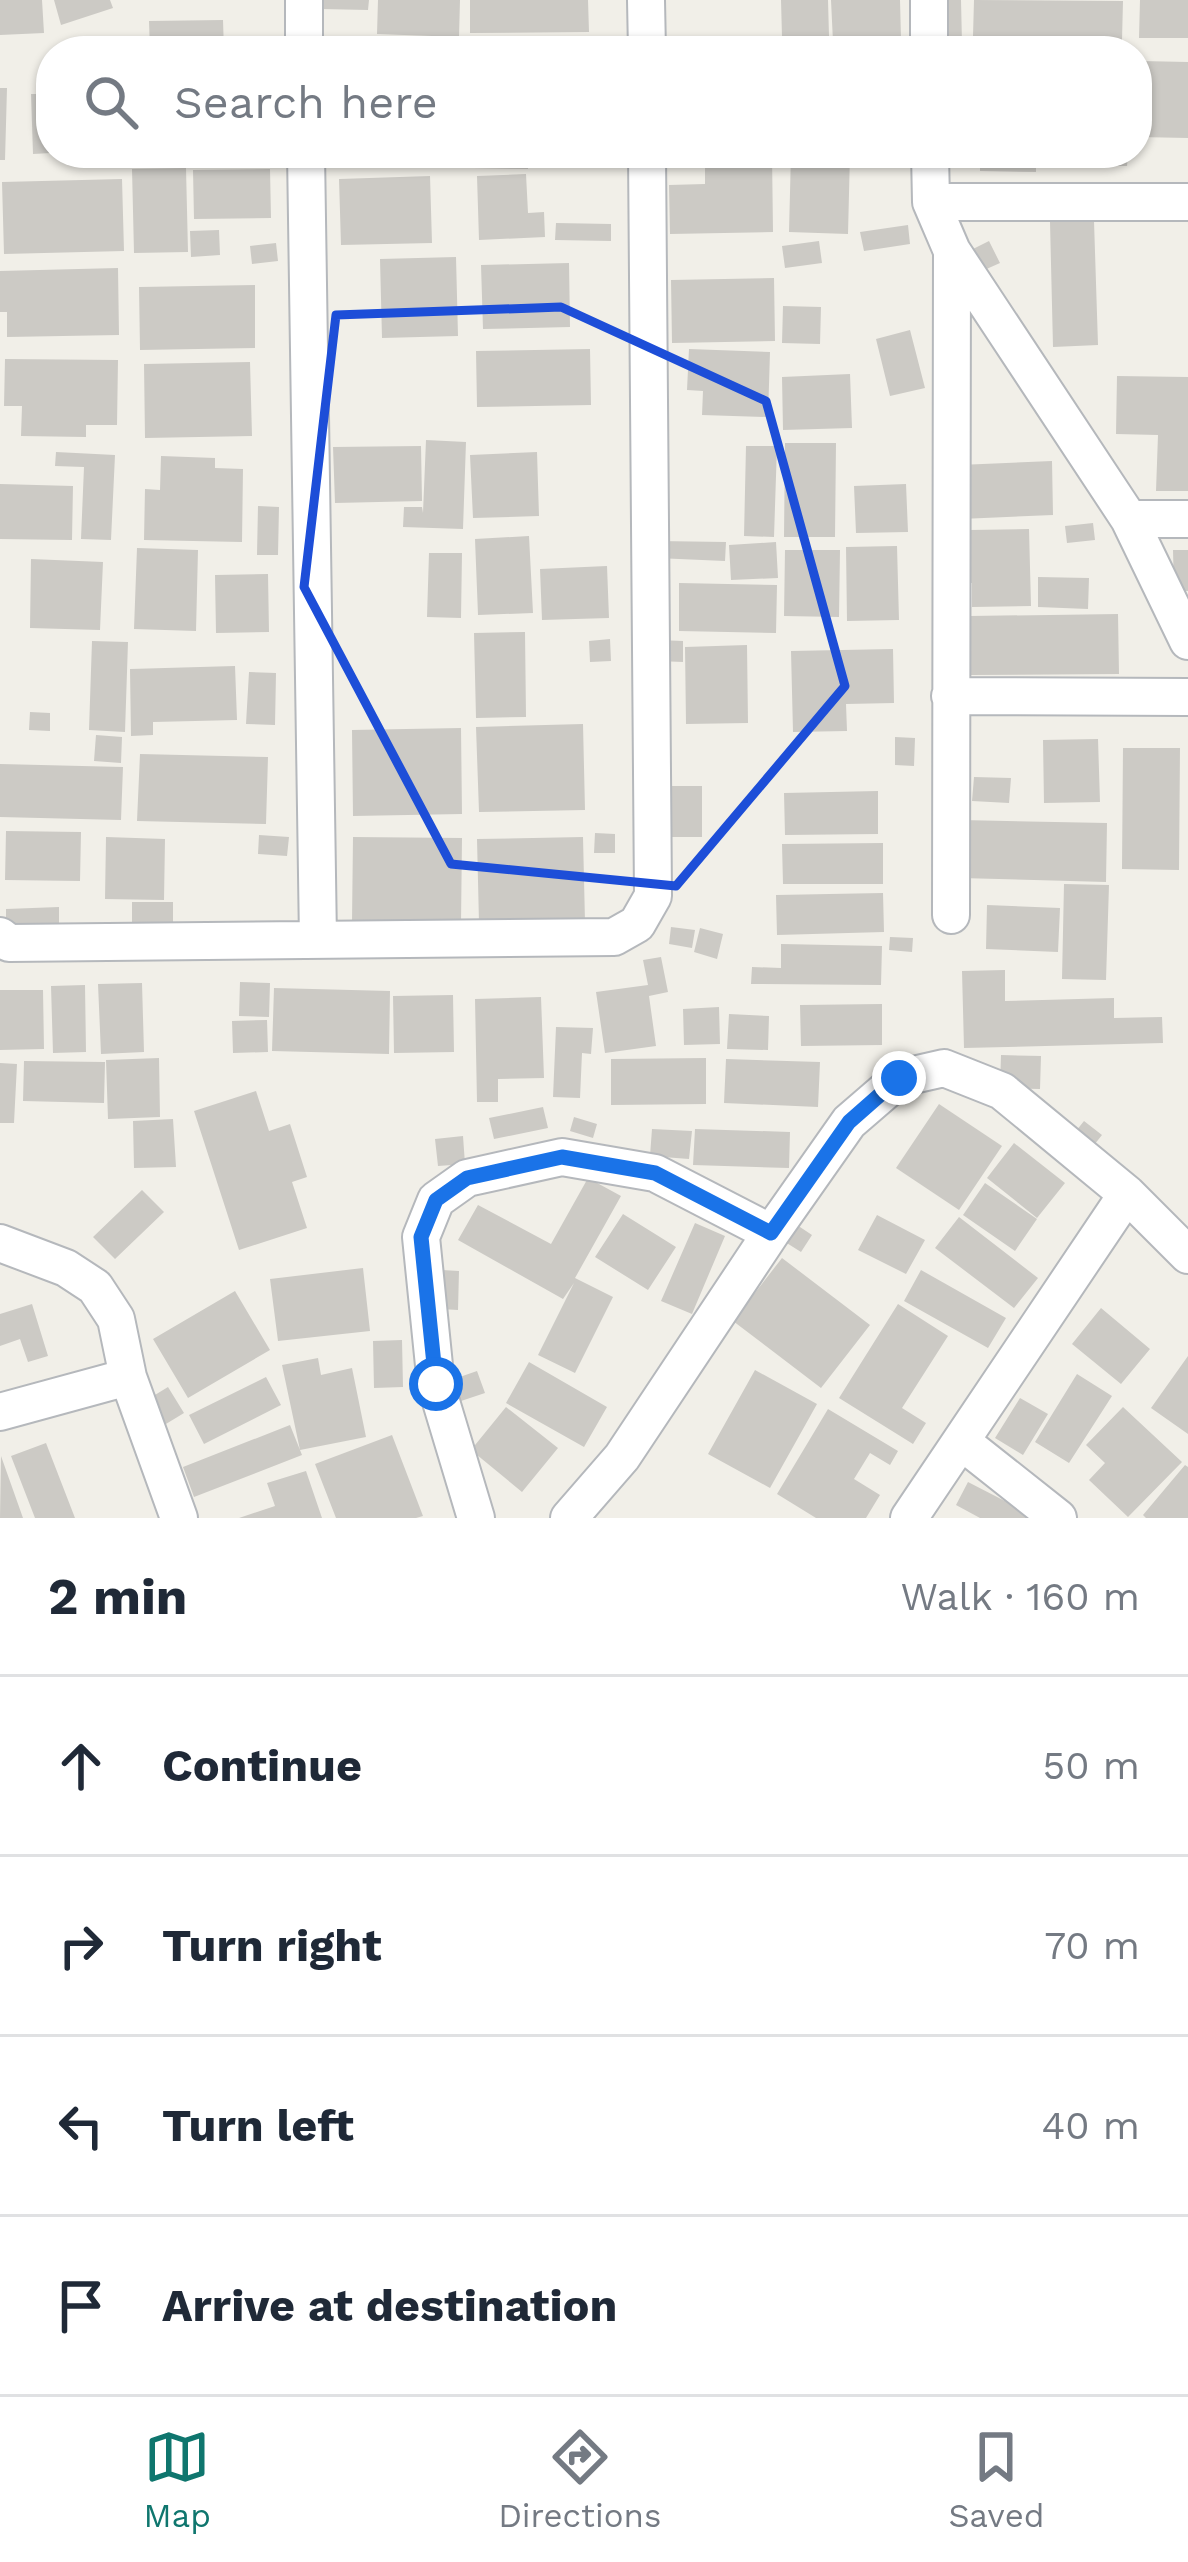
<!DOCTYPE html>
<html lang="en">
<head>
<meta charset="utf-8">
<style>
  :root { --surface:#fff; --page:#f2f2f3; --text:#1f2937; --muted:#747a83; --line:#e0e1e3; --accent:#0f766e }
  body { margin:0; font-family:"Work Sans",sans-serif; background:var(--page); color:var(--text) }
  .stop { position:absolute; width:36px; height:36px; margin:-27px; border:9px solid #1a73e8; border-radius:50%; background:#fff }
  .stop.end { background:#1a73e8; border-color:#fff; box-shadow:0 3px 12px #0008 }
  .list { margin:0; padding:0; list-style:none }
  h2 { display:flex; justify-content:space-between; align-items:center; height:156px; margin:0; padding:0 48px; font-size:51px }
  h2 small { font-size:39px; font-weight:400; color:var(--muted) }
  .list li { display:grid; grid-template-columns:78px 1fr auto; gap:36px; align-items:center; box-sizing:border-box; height:180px; padding:0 48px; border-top:3px solid var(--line) }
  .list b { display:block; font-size:45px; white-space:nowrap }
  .list em { font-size:39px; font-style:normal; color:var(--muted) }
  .icon { flex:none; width:66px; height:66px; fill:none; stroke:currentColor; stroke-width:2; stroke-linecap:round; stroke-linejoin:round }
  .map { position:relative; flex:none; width:1188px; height:1518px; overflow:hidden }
  .search { position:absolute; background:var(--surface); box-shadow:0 3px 9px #0004; left:36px; right:36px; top:36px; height:132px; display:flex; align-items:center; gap:30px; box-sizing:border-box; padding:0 42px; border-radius:48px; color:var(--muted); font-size:45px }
  .sheet { height:876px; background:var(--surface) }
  nav { display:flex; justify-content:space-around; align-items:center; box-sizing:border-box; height:168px; border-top:3px solid var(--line); background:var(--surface); font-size:33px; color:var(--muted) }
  nav a { display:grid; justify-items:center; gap:6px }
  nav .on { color:var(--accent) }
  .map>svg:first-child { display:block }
  .building { fill:#cccac5 }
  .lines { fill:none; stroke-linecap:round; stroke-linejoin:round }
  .street-casing { stroke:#b5b8bc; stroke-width:40 }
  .street { stroke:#fff; stroke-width:36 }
  .route { stroke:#1a73e8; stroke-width:15 }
  .marked { fill:none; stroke:#1d4ed8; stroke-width:9; stroke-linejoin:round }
</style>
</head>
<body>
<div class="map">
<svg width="1188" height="1518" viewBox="0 0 1188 1518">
  <rect width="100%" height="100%" fill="#f1efe8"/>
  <!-- building -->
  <path class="building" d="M 0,0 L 42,0 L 44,33 L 0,35 Z
    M 54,0 L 110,0 L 113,8 L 61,25 Z
    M 321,0 L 369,0 L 368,10 L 321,9 Z
    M 378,0 L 460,0 L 459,37 L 377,34 Z
    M 470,0 L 588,0 L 589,32 L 470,33 Z
    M 781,0 L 828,0 L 829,36 L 782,37 Z
    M 831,0 L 900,0 L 901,39 L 833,42 Z
    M 937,0 L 961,0 L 962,43 L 938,43 Z
    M 974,0 L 1123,1 L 1122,40 L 973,36 Z
    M 1140,0 L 1188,0 L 1188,38 L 1139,38 Z
    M 223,20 L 224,51 L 150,51 L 149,21 Z
    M 246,37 L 271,38 L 271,51 L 246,51 Z
    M 329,37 L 364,43 L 363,51 L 326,51 Z
    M 777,42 L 778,51 L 749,51 L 748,44 Z
    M 1141,61 L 1188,62 L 1188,138 L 1139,137 Z
    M 0,88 L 7,88 L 5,160 L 0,160 Z
    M 31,94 L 51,94 L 51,153 L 33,154 Z
    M 140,153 L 237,153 L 237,162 L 140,158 Z
    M 475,153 L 528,153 L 528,169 L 474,168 Z
    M 791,153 L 850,153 L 848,234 L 789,232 Z
    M 980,153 L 1036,153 L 1036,172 L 980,171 Z
    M 1043,153 L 1079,153 L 1078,167 L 1043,166 Z
    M 1090,153 L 1128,153 L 1127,166 L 1090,166 Z
    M 772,154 L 773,232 L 670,234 L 669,185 L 705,184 L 705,155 Z
    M 186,168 L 188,252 L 134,253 L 132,169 Z
    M 270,169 L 271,218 L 194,219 L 193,170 Z
    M 526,174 L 528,213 L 544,212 L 545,237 L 479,240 L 477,176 Z
    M 430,176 L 432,243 L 341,245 L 339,179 Z
    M 122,179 L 124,251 L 4,254 L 2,182 Z
    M 1094,221 L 1098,345 L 1053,347 L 1050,222 Z
    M 556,223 L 611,224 L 611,241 L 555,240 Z
    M 908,225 L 910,244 L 864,251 L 860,232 Z
    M 219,230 L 220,255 L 191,257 L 190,231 Z
    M 819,241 L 822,263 L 785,268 L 782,246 Z
    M 989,241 L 1000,263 L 982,271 L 971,250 Z
    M 276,243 L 278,261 L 252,264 L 250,246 Z
    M 456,257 L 458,336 L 382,338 L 380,259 Z
    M 569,263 L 570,327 L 483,329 L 481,265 Z
    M 118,268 L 119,335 L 7,337 L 7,312 L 0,312 L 0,271 Z
    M 774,278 L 775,341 L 672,343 L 671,280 Z
    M 255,285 L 255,348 L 140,350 L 139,287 Z
    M 783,306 L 821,307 L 820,344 L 782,343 Z
    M 910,330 L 925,388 L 890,396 L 876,339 Z
    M 590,349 L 591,405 L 477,407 L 476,351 Z
    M 689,349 L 770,352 L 768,417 L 702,415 L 703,391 L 687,390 Z
    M 5,359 L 118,360 L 117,425 L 86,425 L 86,437 L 21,436 L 22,406 L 4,406 Z
    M 250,362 L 252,436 L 145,438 L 144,364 Z
    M 850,374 L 852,428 L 783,430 L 782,377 Z
    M 1117,376 L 1188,377 L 1188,491 L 1156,491 L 1158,435 L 1116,434 Z
    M 426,440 L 466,442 L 463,529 L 403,527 L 404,507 L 422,507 L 423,513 Z
    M 785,443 L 836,443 L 835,537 L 784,537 Z
    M 421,446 L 422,501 L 335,503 L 333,447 Z
    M 746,446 L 777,446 L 774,537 L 744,536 Z
    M 56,452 L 115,455 L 111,540 L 81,539 L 84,467 L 55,466 Z
    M 537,452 L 539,516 L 473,518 L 470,455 Z
    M 161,456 L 215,458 L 215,468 L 243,469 L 242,542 L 144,540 L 145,489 L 160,490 Z
    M 1052,461 L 1053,515 L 961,519 L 959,465 Z
    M 0,484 L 73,486 L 72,540 L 0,539 Z
    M 906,484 L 908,532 L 856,533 L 854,486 Z
    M 258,506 L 279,507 L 278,555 L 257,555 Z
    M 1093,523 L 1095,540 L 1067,543 L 1065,526 Z
    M 1029,529 L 1031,606 L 972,607 L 972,583 L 955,583 L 954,552 L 970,552 L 970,530 Z
    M 529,536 L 533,613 L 478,615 L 475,539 Z
    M 657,541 L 726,542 L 725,561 L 656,558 Z
    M 776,542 L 778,578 L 731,580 L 729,545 Z
    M 897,546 L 899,620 L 847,621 L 846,547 Z
    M 137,548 L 198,550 L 196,631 L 134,629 Z
    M 785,550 L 840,550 L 839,617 L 784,616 Z
    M 1173,550 L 1188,550 L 1188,591 L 1174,591 Z
    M 429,553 L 462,553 L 461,618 L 427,617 Z
    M 31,559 L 103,562 L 100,630 L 30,628 Z
    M 607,566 L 609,618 L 542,620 L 540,569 Z
    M 268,574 L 269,632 L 216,633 L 215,575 Z
    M 1038,577 L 1089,578 L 1088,609 L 1038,607 Z
    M 679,583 L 777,585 L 776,633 L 679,631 Z
    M 1118,614 L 1119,674 L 970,675 L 970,616 Z
    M 525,632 L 526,717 L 476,718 L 474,633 Z
    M 610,639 L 611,661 L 590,662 L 589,641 Z
    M 658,640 L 683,641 L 683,662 L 658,661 Z
    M 92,641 L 128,642 L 125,732 L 89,730 Z
    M 747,645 L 748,723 L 686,724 L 685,647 Z
    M 893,649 L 894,703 L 846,704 L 847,731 L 793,732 L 791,651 Z
    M 235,666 L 237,720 L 153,722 L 153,735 L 131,736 L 130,669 Z
    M 249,672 L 276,673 L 275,725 L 246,724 Z
    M 30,712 L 50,713 L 50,731 L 29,730 Z
    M 583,724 L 585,810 L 479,812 L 476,727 Z
    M 461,728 L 462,814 L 353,816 L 352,730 Z
    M 96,735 L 122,737 L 121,763 L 94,761 Z
    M 895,737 L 915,738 L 914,766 L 895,765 Z
    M 1098,739 L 1100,802 L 1044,803 L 1043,740 Z
    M 1123,748 L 1180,748 L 1179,870 L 1122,869 Z
    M 140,754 L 268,757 L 266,824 L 137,821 Z
    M 0,764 L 123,767 L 121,820 L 0,817 Z
    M 974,777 L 1011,778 L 1009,803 L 972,801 Z
    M 665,786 L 702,786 L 702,837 L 664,837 Z
    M 878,791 L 878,834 L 785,835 L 784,793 Z
    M 961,820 L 1107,823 L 1106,882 L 960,878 Z
    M 6,831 L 81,832 L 80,881 L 5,880 Z
    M 595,833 L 615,834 L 615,853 L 594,853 Z
    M 259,835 L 289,837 L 287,856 L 258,854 Z
    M 106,837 L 165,839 L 164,900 L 105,899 Z
    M 353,837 L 462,838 L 461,923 L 352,922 Z
    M 583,837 L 585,922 L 479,923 L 477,839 Z
    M 883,843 L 883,884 L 783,884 L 782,844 Z
    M 1064,884 L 1109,885 L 1106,980 L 1062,979 Z
    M 883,893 L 884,932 L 777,935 L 776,895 Z
    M 132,902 L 173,902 L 173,937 L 132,937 Z
    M 987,905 L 1060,908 L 1058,952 L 986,949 Z
    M 59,907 L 59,937 L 6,939 L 6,909 Z
    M 671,927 L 695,930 L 692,948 L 669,944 Z
    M 700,928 L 723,934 L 717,959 L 694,952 Z
    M 890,937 L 913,938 L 912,952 L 889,950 Z
    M 781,944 L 882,946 L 881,985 L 751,984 L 752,967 L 781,968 Z
    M 661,957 L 668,992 L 649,996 L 656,1046 L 605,1053 L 596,992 L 648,985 L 643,960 Z
    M 1005,970 L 1005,1001 L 1114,998 L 1114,1018 L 1162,1017 L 1163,1043 L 964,1048 L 962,971 Z
    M 240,982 L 270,983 L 269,1017 L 239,1016 Z
    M 142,983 L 144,1052 L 101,1054 L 98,984 Z
    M 85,985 L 86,1052 L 53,1053 L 51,986 Z
    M 274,988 L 390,991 L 389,1054 L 272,1051 Z
    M 0,990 L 43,990 L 44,1049 L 0,1050 Z
    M 453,995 L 454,1052 L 394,1053 L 393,996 Z
    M 541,997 L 544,1078 L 498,1079 L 498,1102 L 477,1102 L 475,999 Z
    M 882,1004 L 882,1045 L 801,1046 L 800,1005 Z
    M 719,1007 L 720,1044 L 684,1045 L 683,1009 Z
    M 729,1014 L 769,1016 L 768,1050 L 727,1049 Z
    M 267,1020 L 268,1052 L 233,1053 L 232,1021 Z
    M 556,1027 L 593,1028 L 591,1054 L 582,1053 L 580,1098 L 553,1097 Z
    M 1001,1055 L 1041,1056 L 1040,1089 L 1000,1088 Z
    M 159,1058 L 160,1117 L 108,1119 L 106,1060 Z
    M 706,1058 L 706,1104 L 611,1105 L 611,1059 Z
    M 726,1059 L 820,1062 L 818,1107 L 724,1103 Z
    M 24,1061 L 105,1062 L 104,1103 L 23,1101 Z
    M 0,1063 L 17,1064 L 14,1123 L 0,1123 Z
    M 256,1091 L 269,1131 L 290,1124 L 307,1177 L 292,1182 L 307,1228 L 239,1250 L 194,1111 Z
    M 939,1104 L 1002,1146 L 959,1210 L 896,1168 Z
    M 543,1107 L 548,1128 L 494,1139 L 489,1118 Z
    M 574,1117 L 597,1124 L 593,1138 L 570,1131 Z
    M 173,1119 L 176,1167 L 134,1168 L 133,1121 Z
    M 1084,1121 L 1102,1135 L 1086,1155 L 1068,1141 Z
    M 652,1129 L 692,1131 L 689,1159 L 650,1156 Z
    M 695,1129 L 790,1132 L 789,1168 L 693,1165 Z
    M 463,1136 L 465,1164 L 438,1166 L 435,1139 Z
    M 1014,1143 L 1065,1183 L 1037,1218 L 987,1178 Z
    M 588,1178 L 621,1196 L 575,1278 L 613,1297 L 575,1373 L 538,1355 L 574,1283 L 563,1299 L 458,1240 L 478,1205 L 551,1244 Z
    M 985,1183 L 1037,1219 L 1015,1251 L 963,1215 Z
    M 142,1190 L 164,1212 L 115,1259 L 93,1237 Z
    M 623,1214 L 676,1247 L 648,1290 L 595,1257 Z
    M 877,1215 L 925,1240 L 906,1274 L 858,1250 Z
    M 959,1217 L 1038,1278 L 1014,1308 L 935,1248 Z
    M 695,1223 L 725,1236 L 692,1314 L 661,1301 Z
    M 794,1223 L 812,1235 L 801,1252 L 782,1240 Z
    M 782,1258 L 870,1325 L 821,1388 L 733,1321 Z
    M 363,1268 L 370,1331 L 278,1341 L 270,1279 Z
    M 442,1270 L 459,1271 L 458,1310 L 441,1309 Z
    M 921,1270 L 1006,1318 L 988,1348 L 904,1301 Z
    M 235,1291 L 270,1350 L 188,1398 L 153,1339 Z
    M 32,1304 L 48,1356 L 28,1362 L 20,1339 L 0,1346 L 0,1314 Z
    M 898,1304 L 948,1336 L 902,1408 L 926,1423 L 913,1444 L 839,1398 Z
    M 1101,1308 L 1150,1349 L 1121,1384 L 1072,1344 Z
    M 402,1340 L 403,1387 L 374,1388 L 373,1341 Z
    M 1188,1356 L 1188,1434 L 1151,1408 Z
    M 318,1358 L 321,1375 L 352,1368 L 366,1437 L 300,1450 L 282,1365 Z
    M 529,1362 L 607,1407 L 584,1447 L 506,1403 Z
    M 755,1370 L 817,1404 L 770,1488 L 708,1454 Z
    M 477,1371 L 485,1393 L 461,1401 L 454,1379 Z
    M 1077,1374 L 1112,1396 L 1069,1463 L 1035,1442 Z
    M 266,1377 L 281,1405 L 204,1444 L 189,1415 Z
    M 168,1387 L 184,1413 L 161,1427 L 145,1401 Z
    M 1020,1398 L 1048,1414 L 1023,1455 L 995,1438 Z
    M 506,1407 L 558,1448 L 522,1492 L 471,1450 Z
    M 1123,1407 L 1182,1462 L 1128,1517 L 1089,1480 L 1105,1463 L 1086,1445 Z
    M 828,1409 L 898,1451 L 890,1465 L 870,1453 L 854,1479 L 880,1495 L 866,1518 L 816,1518 L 777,1494 Z
    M 290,1425 L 302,1455 L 194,1497 L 183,1467 Z
    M 392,1435 L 423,1516 L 416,1518 L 336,1518 L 315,1464 Z
    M 46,1443 L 75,1518 L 35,1518 L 11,1456 Z
    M 1,1456 L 23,1518 L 0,1518 Z
    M 1185,1465 L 1188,1467 L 1188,1518 L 1146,1518 L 1143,1515 Z
    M 306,1471 L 322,1518 L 239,1518 L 275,1506 L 267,1483 Z
    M 968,1482 L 1038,1518 L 980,1518 L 956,1505 Z"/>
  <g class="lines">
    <defs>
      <path id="street" d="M 304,0 L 304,51
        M 646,0 L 647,51
        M 929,0 L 929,51
        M 306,153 L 318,940
        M 930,153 L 931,202 L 952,251 L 951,915
        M 931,202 L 1188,202
        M 952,251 L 1129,519 L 1188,641
        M 1129,519 L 1188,519
        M 950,696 L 1188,697
        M 0,936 L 9,943 L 614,937 L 637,924 L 653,896 L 647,153
        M 0,1243 L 66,1268 L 95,1287 L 116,1319 L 128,1377 L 179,1518
        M 0,1412 L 128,1377
        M 962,1442 L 1058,1518
        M 476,1518 L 436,1385 L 421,1237 L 436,1200 L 467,1178 L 562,1157 L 655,1173 L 771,1233
        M 569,1518 L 622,1457 L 771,1233 L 849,1122 L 900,1078 L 944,1068 L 1002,1091 L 1127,1194 L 1188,1255
        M 909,1518 L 1127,1194"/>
    </defs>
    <!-- street casing -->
    <use href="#street" class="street-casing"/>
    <!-- street -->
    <use href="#street" class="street"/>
  </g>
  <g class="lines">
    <!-- route -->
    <path class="route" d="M 436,1384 L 421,1237 L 436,1200 L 467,1178 L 562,1157 L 655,1173 L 771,1233 L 849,1122 L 899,1078"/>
  </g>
  <!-- marked area -->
  <path class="marked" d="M 561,307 L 766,401 L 845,686 L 676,886 L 451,864 L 304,587 L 336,315 Z"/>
</svg>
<div class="stop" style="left:436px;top:1384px"></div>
<div class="stop end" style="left:899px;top:1078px"></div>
<div class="search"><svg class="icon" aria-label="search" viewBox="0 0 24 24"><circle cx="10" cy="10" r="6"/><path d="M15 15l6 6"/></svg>Search here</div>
</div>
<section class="sheet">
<h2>2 min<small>Walk · 160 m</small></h2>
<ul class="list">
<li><svg class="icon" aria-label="ahead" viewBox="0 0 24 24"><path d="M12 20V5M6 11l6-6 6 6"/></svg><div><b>Continue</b></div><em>50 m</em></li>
<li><svg class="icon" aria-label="right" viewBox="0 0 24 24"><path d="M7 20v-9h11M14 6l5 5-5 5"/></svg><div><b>Turn right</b></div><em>70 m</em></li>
<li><svg class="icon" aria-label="left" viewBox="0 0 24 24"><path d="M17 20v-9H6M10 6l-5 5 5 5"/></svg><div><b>Turn left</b></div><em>40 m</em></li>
<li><svg class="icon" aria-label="arrive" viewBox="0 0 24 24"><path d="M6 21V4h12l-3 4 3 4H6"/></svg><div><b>Arrive at destination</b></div></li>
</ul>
</section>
<nav>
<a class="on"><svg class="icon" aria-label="map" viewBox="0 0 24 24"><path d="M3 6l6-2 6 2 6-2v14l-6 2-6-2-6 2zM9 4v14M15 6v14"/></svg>Map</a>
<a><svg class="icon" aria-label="directions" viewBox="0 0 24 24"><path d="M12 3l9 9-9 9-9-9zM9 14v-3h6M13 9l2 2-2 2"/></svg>Directions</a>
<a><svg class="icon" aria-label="saved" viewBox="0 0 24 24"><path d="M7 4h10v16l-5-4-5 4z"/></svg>Saved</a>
</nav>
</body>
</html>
